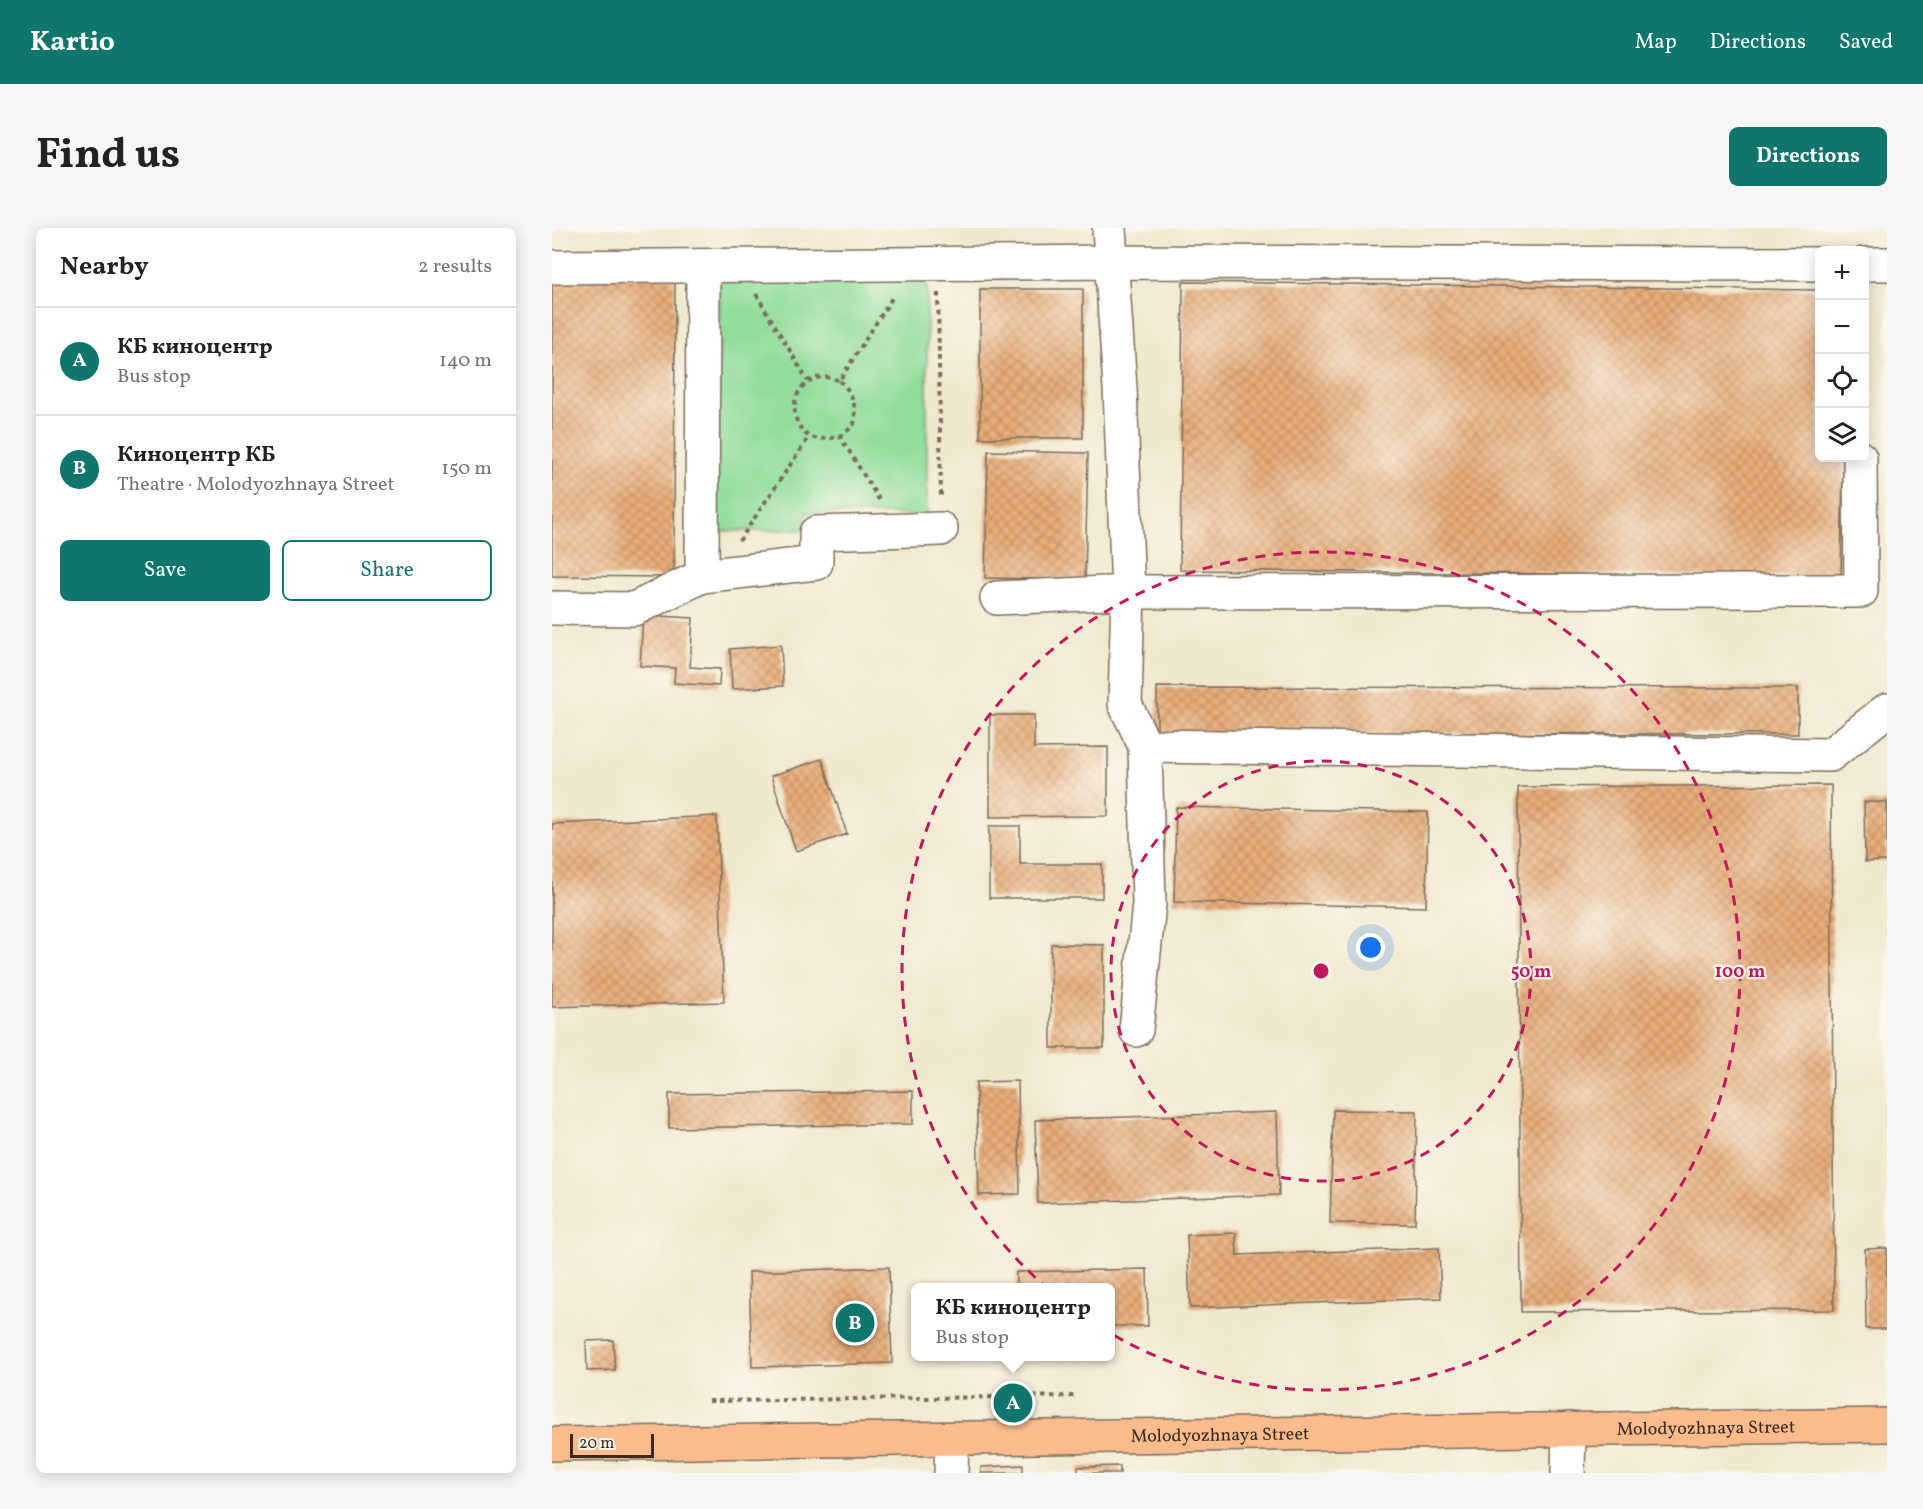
<!DOCTYPE html>
<html lang="en">
<head>
<meta charset="utf-8">
<style>
  :root { --surface:#fff; --page:#f6f6f6; --text:#222; --muted:#767676; --line:#e0e0e0; --accent:#0f766e }
  body { margin:0; font-family:Vollkorn,serif; background:var(--page); color:var(--text) }
  .controls { position:absolute; right:18px; top:18px; display:grid; overflow:hidden; border-radius:9px; box-shadow:0 3px 15px #0003 }
  .controls button { width:54px; height:54px; display:grid; place-items:center; padding:0; border:0; border-bottom:2px solid var(--line); background:var(--surface); color:var(--text); font:30px sans-serif }
  .scale { position:absolute; left:18px; bottom:15px; width:84px; box-sizing:border-box; padding-left:6px; border:3px solid #3b2a1e; border-top:0; font-size:16px; line-height:21px; white-space:nowrap; color:#3b2a1e; -webkit-text-stroke:4px #fbf7ec; paint-order:stroke }
  .you { position:absolute; left:819px; top:720px; width:21px; height:21px; margin:-15px; border:4px solid #fff; border-radius:50%; background:#1a73e8; box-shadow:0 0 0 9px #1a73e833 }
  .badge { display:grid; place-items:center; width:39px; height:39px; border-radius:50%; background:var(--accent); color:#fff; font-size:20px; font-weight:700 }
  .pin { position:absolute; translate:-50% -50%; border:3px solid #fff; box-shadow:0 2px 6px #0006 }
  .popup { position:absolute; left:359px; top:1055px; width:204px; height:78px; box-sizing:border-box; display:grid; place-content:center; border-radius:9px; background:var(--surface); filter:drop-shadow(0 2px 4px #0005); font-size:20px; white-space:nowrap; color:var(--muted) }
  .popup b { font-size:22px; color:var(--text) }
  .popup::after { content:''; position:absolute; left:50%; top:100%; margin-left:-12px; border:12px solid transparent; border-top-color:var(--surface) }
  .list { margin:0; padding:0; list-style:none }
  h2 { display:flex; justify-content:space-between; align-items:center; height:78px; margin:0; padding:0 24px; font-size:26px }
  h2 small { font-size:20px; font-weight:400; color:var(--muted) }
  .list li { display:grid; grid-template-columns:39px 1fr auto; gap:18px; align-items:center; box-sizing:border-box; height:108px; padding:0 24px; border-top:2px solid var(--line) }
  .list b { display:block; font-size:22px; white-space:nowrap }
  .list p { margin:0; font-size:20px; white-space:nowrap; color:var(--muted) }
  .list em { font-size:20px; font-style:normal; color:var(--muted) }
  .actions { display:flex; gap:12px; padding:18px 24px }
  .actions a { flex:1; padding:14px 0; border:2px solid var(--accent); border-radius:9px; text-align:center; font-size:21px; color:var(--accent) }
  .actions .main { background:var(--accent); color:#fff }
  .icon { flex:none; width:33px; height:33px; fill:none; stroke:currentColor; stroke-width:2; stroke-linecap:round; stroke-linejoin:round }
  .map { position:relative; flex:none; width:1335px; height:1245px; overflow:hidden; border-radius:9px }
  header { display:flex; align-items:center; gap:36px; box-sizing:border-box; height:84px; padding:0 30px; background:var(--accent); color:#fff }
  header strong { font-size:28px }
  nav { display:flex; gap:33px; margin-inline-start:auto; font-size:21px }
  .intro { display:flex; align-items:center; justify-content:space-between; box-sizing:border-box; height:144px; padding:0 36px }
  h1 { margin:0; font-size:42px }
  .button { padding:15px 27px; border-radius:9px; background:var(--accent); color:#fff; font-size:21px; font-weight:700 }
  main { display:flex; gap:36px; padding:0 36px }
  aside { flex:1; background:var(--surface); border-radius:9px; box-shadow:0 3px 15px #0003 }
  .map>svg:first-child { display:block }
  .grass { fill:#91dd9b; stroke:#66845c; stroke-width:1.5 }
  .building { fill:url(#building-cross-hatch) }
  .lines { fill:none; stroke-linecap:round; stroke-linejoin:round }
  .minor-casing { stroke:#7a6c5b; stroke-width:36 }
  .major-casing { stroke:#7a6c5b; stroke-width:36 }
  .path { stroke:#7a6c5b; stroke-width:4; stroke-dasharray:4.5 4.5; stroke-linecap:butt }
  .minor { stroke:#fff; stroke-width:33 }
  .major { stroke:#fbbb8d; stroke-width:33 }
  .ring { fill:none; stroke:#c2185b; stroke-width:3; stroke-dasharray:10 8 }
  .labels { text-anchor:middle; stroke-width:4.5; stroke-linejoin:round; paint-order:stroke }
  .street-label { font-size:18px; fill:#3b2a1e; stroke:#fbf7ec }
  .centre { fill:#c2185b; stroke:#fbf7ec; stroke-width:3 }
  .ring-label { font-size:18px; text-anchor:middle; font-weight:bold; fill:#c2185b; stroke:#fbf7ec; stroke-width:4.5; stroke-linejoin:round; paint-order:stroke }
</style>
</head>
<body>
<header>
<strong>Kartio</strong>
<nav><a>Map</a><a>Directions</a><a>Saved</a></nav>
</header>
<div class="intro"><h1>Find us</h1><a class="button">Directions</a></div>
<main>
<aside>
<h2>Nearby<small>2 results</small></h2>
<ul class="list">
<li><span class="badge">A</span><div><b>КБ киноцентр</b><p>Bus stop</p></div><em>140 m</em></li>
<li><span class="badge">B</span><div><b>Киноцентр КБ</b><p>Theatre · Molodyozhnaya Street</p></div><em>150 m</em></li>
</ul>
<div class="actions"><a class="main">Save</a><a>Share</a></div>
</aside>
<div class="map">
<svg width="1335" height="1245" viewBox="0 0 1335 1245">
  <defs>
    <pattern id="building-cross-hatch" width="8" height="8" patternUnits="userSpaceOnUse" patternTransform="scale(1.5)"><rect width="8" height="8" fill="#e9ae7a"/><path d="M0 0l8 8M0 8l8-8" fill="none" stroke="#be8e63"/></pattern>
  </defs>
  <rect width="100%" height="100%" fill="#fbf7ec"/>
  <filter id="ink" filterUnits="userSpaceOnUse"><feTurbulence type="fractalNoise" baseFrequency=".0167" numOctaves="2"/><feDisplacementMap in="SourceGraphic" scale="12" xChannelSelector="R" yChannelSelector="G"/><feConvolveMatrix kernelMatrix="1 2 1 2 8 2 1 2 1" color-interpolation-filters="sRGB"/></filter>
  <filter id="wash" filterUnits="userSpaceOnUse"><feTurbulence type="fractalNoise" baseFrequency=".008" numOctaves="4" result="noise"/><feDisplacementMap in="SourceGraphic" scale="24" xChannelSelector="R" yChannelSelector="G"/><feGaussianBlur stdDeviation="1.35" result="paint"/><feColorMatrix in="noise" values="0 0 0 0 0 0 0 0 0 0 0 0 0 0 0 0 0 1.4 0 .05"/><feComposite in="paint" operator="in"/></filter>
  <g filter="url(#wash)">
    <rect width="100%" height="100%" fill="#f0e8cd"/>
    <!-- grass -->
    <path class="grass" d="M 168,51 L 375,51 L 375,287 L 254,285 L 253,302 L 165,303 Z"/>
    <g id="blocks">
      <!-- building -->
      <path class="building" d="M 0,48 L 123,49 L 122,349 L 0,348 Z
        M 631,54 L 1268,62 L 1268,230 L 1291,230 L 1289,349 L 628,342 Z
        M 428,61 L 531,61 L 531,210 L 428,210 Z
        M 436,223 L 536,225 L 533,352 L 433,350 Z
        M 91,387 L 141,390 L 138,439 L 168,441 L 167,458 L 122,455 L 123,440 L 88,438 Z
        M 229,417 L 231,458 L 180,461 L 178,421 Z
        M 605,459 L 1246,460 L 1246,506 L 605,505 Z
        M 438,487 L 482,487 L 482,520 L 556,519 L 556,588 L 438,589 Z
        M 270,531 L 295,606 L 244,623 L 219,548 Z
        M 1279,557 L 1282,1082 L 969,1084 L 966,559 Z
        M 1312,574 L 1335,574 L 1335,633 L 1313,634 Z
        M 624,579 L 876,584 L 874,679 L 622,674 Z
        M 165,588 L 172,774 L 0,779 L 0,596 Z
        M 437,598 L 468,598 L 468,636 L 550,636 L 550,670 L 437,670 Z
        M 499,716 L 552,717 L 552,820 L 499,820 Z
        M 466,853 L 468,966 L 427,967 L 424,854 Z
        M 361,863 L 361,896 L 117,900 L 117,866 Z
        M 781,882 L 865,883 L 863,996 L 778,995 Z
        M 725,884 L 727,967 L 486,975 L 483,892 Z
        M 684,1005 L 685,1027 L 887,1020 L 889,1070 L 638,1080 L 635,1007 Z
        M 1335,1020 L 1335,1101 L 1314,1101 L 1313,1021 Z
        M 337,1039 L 340,1135 L 200,1139 L 197,1044 Z
        M 595,1041 L 596,1098 L 558,1098 L 558,1060 L 464,1060 L 464,1044 Z
        M 61,1112 L 63,1142 L 35,1143 L 34,1113 Z
        M 471,1237 L 471,1245 L 429,1245 L 429,1239 Z
        M 568,1238 L 568,1245 L 526,1245 L 526,1239 Z"/>
    </g>
  </g>
  <g filter="url(#ink)">
    <use href="#blocks" fill-opacity="0" stroke="#7a6c5b" stroke-width="1.5"/>
    <g class="lines">
      <defs>
        <path id="minor" d="M 557,0 L 568,160 L 576,364 L 573,476 L 593,518 L 597,676 L 584,802
          M 1312,36 L 1335,36
          M 0,39 L 558,34 L 1268,36
          M 150,348 L 151,38
          M 445,370 L 576,364 L 1309,363 L 1308,230
          M 0,380 L 82,381 L 150,348 L 264,335 L 264,305 L 389,301
          M 593,518 L 1278,527 L 1335,482
          M 399,1245 L 400,1212
          M 1016,1245 L 1017,1201"/>
        <g id="major">
          <path id="s1" d="M 0,1216 L 1335,1197"/>
        </g>
      </defs>
      <!-- minor casing -->
      <use href="#minor" class="minor-casing"/>
      <!-- major casing -->
      <use href="#major" class="major-casing"/>
      <!-- path -->
      <path class="path" d="M 386,65 L 389,271
        M 204,66 L 256,153
        M 287,153 C 301,163 305,180 302,196 C 290,211 275,213 257,209 C 225,183 251,135 287,153 L 342,67
        M 287,207 L 328,273
        M 187,313 L 257,209
        M 157,1173 L 522,1168"/>
      <!-- minor -->
      <use href="#minor" class="minor"/>
      <!-- major -->
      <use href="#major" class="major"/>
    </g>
  </g>
  <!-- distance rings -->
  <g class="ring">
    <circle cx="769" cy="743" r="210"/>
    <circle cx="769" cy="743" r="419"/>
  </g>
  <g class="labels">
    <!-- street labels -->
    <g class="street-label">
      <text dy="6" stroke="none"><textPath href="#s1" startOffset="1154">Molodyozhnaya Street</textPath></text>
      <text dy="6" stroke="none"><textPath href="#s1" startOffset="668">Molodyozhnaya Street</textPath></text>
    </g>
  </g>
  <circle cx="769" cy="743" r="9" class="centre"/>
  <g class="ring-label">
    <text x="979" y="749">50 m</text>
    <text x="1188" y="749">100 m</text>
  </g>
</svg>
<div class="controls">
<button>+</button>
<button>−</button>
<button><svg class="icon" aria-label="locate" viewBox="0 0 24 24"><circle cx="12" cy="12" r="6"/><path d="M12 2v4M12 18v4M2 12h4M18 12h4"/></svg></button>
<button><svg class="icon" aria-label="layers" viewBox="0 0 24 24"><path d="M12 4l9 5-9 5-9-5zM3 14l9 5 9-5"/></svg></button>
</div>
<div class="scale">20 m</div>
<div class="you"></div>
<div class="pin badge" style="left:461px;top:1175px">A</div>
<div class="popup"><b>КБ киноцентр</b>Bus stop</div>
<div class="pin badge" style="left:303px;top:1095px">B</div>
</div>
</main>
</body>
</html>
